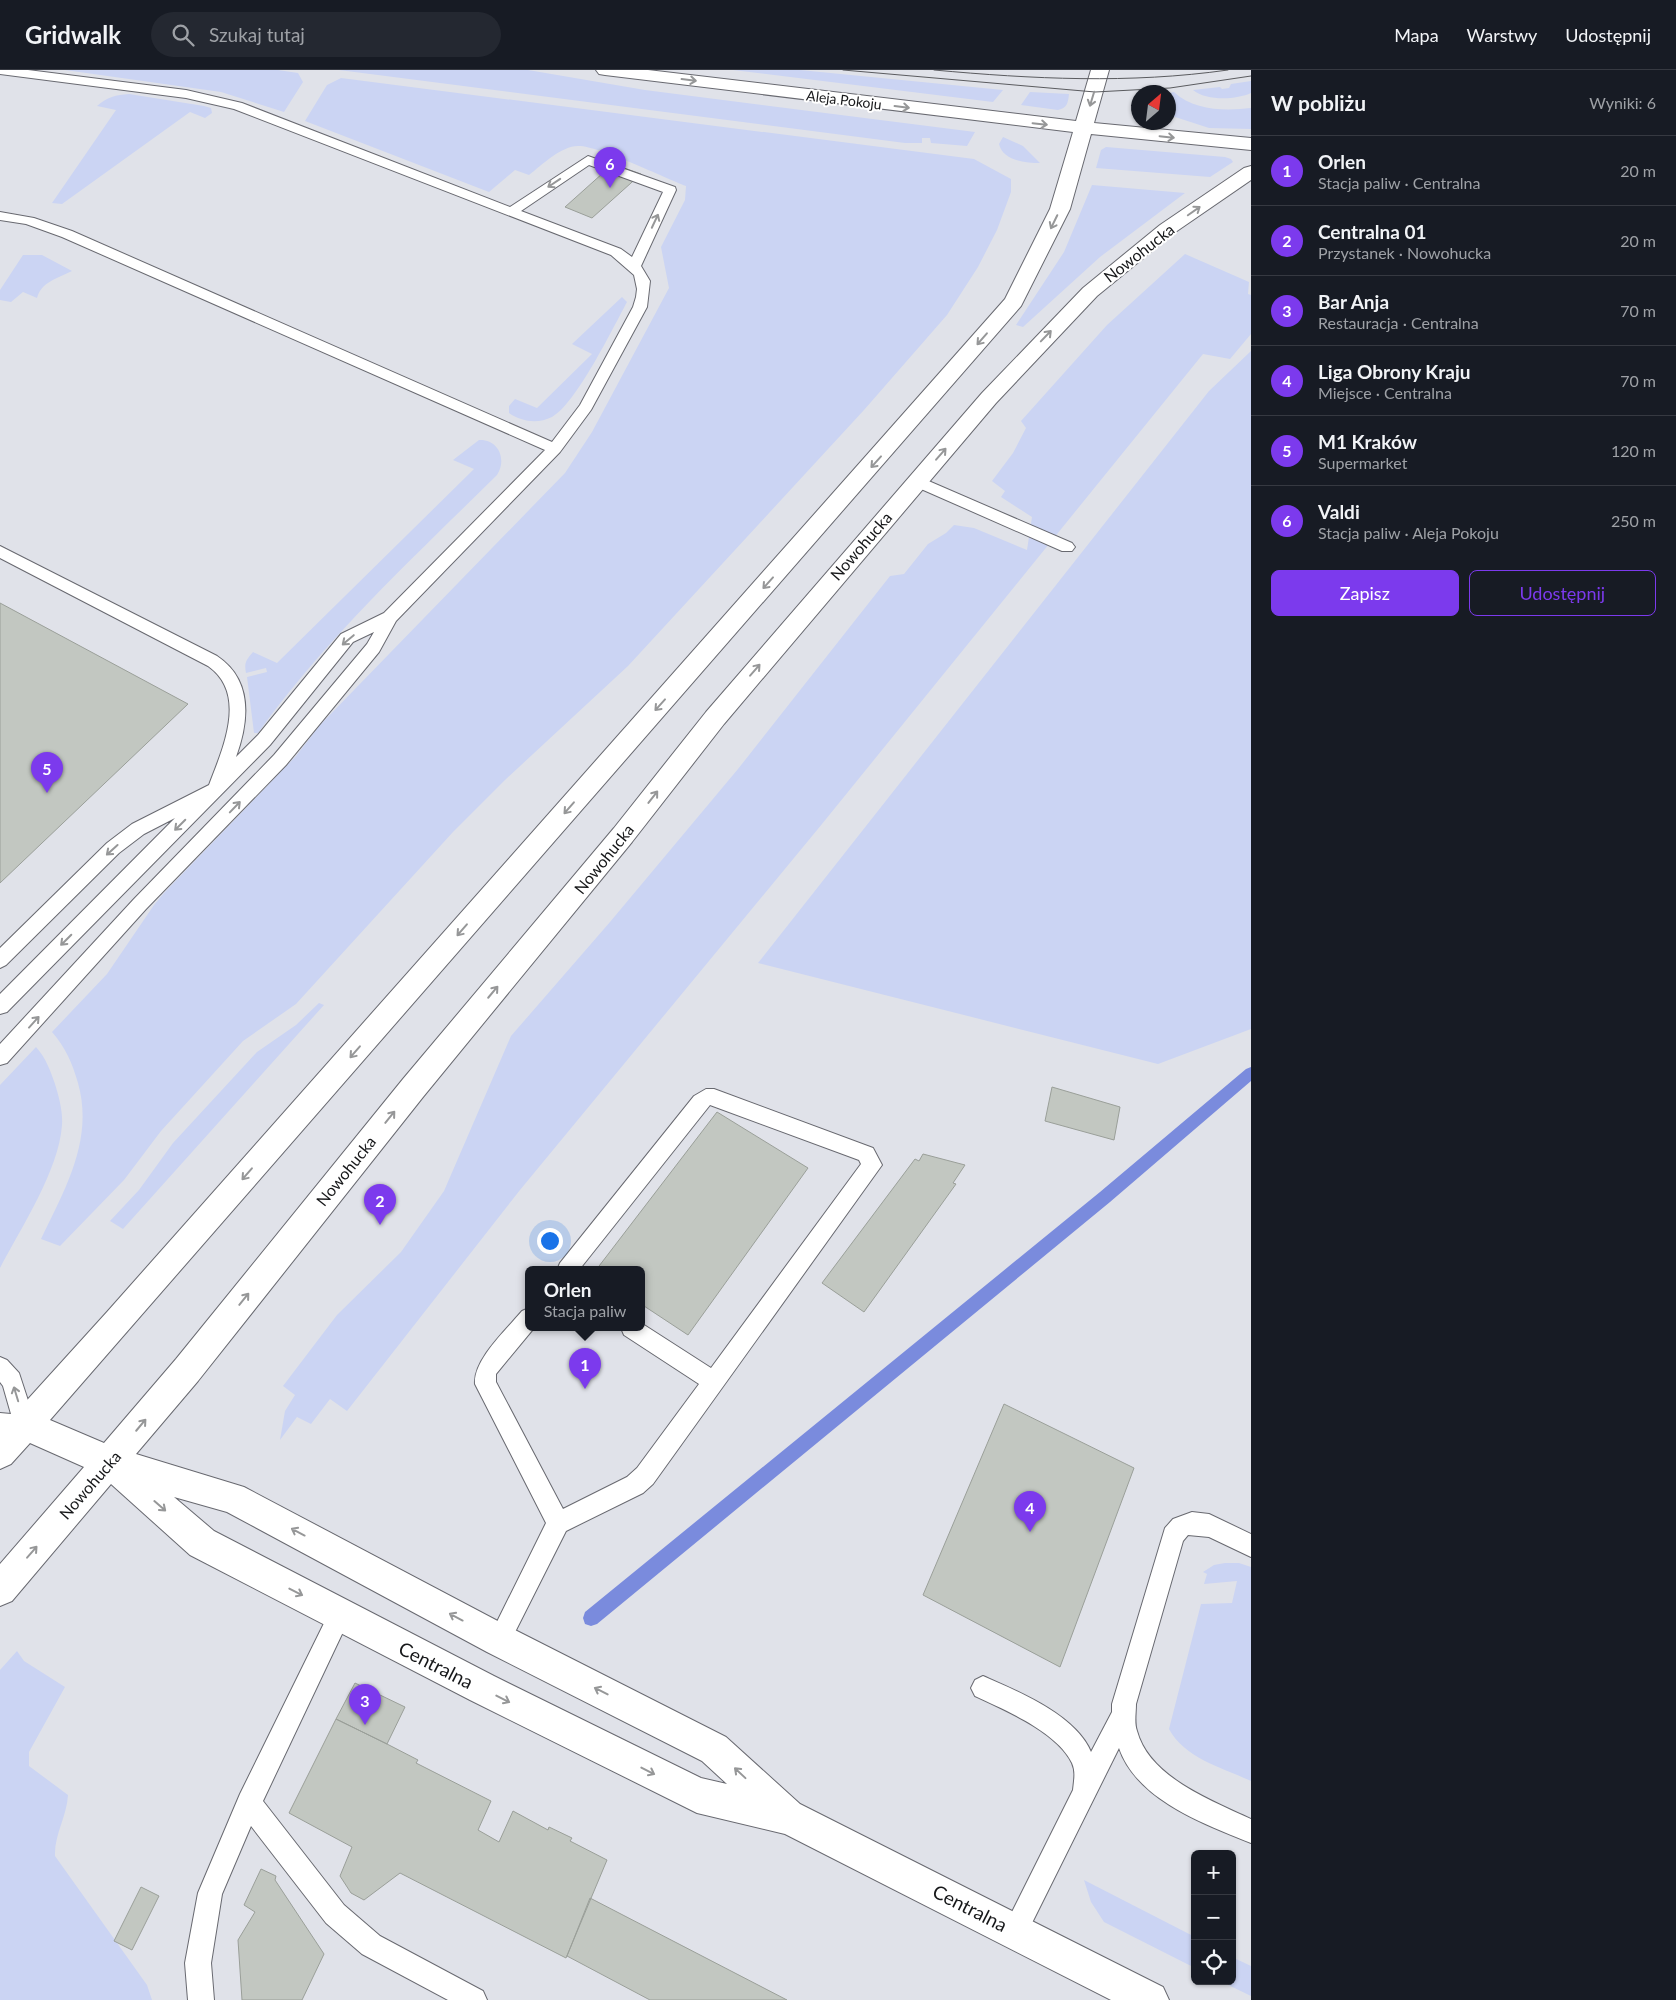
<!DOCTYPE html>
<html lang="pl">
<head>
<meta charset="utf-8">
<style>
  :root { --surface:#171b24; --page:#242831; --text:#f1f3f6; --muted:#9ea1a6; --line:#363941; --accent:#7c3aed }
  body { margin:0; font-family:Lato,sans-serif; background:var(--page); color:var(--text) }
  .controls { position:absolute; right:15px; bottom:15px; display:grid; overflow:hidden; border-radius:8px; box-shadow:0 1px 4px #0004 }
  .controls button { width:45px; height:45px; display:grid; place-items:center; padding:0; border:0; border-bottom:1px solid var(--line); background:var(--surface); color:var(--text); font:25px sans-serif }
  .compass { position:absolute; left:1131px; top:15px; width:45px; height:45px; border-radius:50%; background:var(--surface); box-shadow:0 1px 4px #0004; rotate:28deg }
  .you { position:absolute; left:549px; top:1170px; width:18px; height:18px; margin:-12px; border:4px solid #fff; border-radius:50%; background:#1a73e8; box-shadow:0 0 0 8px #1a73e833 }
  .badge { display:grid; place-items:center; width:32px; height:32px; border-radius:50%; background:var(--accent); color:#fff; font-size:16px; font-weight:700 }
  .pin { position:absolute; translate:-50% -41px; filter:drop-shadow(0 1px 2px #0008) }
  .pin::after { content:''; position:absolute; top:26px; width:18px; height:15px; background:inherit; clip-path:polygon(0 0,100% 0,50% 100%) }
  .popup { position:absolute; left:525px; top:1196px; width:120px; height:65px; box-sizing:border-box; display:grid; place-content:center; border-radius:8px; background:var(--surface); filter:drop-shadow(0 1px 4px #0005); font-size:16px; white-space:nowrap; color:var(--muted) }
  .popup b { font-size:19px; color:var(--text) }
  .popup::after { content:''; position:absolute; left:50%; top:100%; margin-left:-10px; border:10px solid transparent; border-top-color:var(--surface) }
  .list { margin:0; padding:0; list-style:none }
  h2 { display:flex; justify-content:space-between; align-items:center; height:65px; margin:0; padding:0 20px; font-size:21px }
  h2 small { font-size:16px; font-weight:400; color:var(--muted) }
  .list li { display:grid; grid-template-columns:32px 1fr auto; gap:15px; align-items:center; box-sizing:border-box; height:70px; padding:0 20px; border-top:1px solid var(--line) }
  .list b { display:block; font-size:19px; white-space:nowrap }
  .list p { margin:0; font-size:16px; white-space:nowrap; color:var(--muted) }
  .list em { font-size:16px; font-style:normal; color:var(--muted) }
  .actions { display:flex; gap:10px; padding:15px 20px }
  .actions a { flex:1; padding:11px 0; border:1px solid var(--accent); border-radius:8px; text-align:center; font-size:18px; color:var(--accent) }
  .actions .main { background:var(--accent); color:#fff }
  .icon { flex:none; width:28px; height:28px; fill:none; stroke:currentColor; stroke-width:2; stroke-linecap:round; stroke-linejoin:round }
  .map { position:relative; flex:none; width:1251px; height:1930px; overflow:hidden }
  header { display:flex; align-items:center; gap:30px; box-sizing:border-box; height:70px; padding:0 25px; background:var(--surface); border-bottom:1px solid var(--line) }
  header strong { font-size:24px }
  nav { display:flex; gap:28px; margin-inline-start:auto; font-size:18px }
  .search { width:350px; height:45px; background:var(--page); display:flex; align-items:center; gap:12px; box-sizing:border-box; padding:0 18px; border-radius:28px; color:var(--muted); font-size:19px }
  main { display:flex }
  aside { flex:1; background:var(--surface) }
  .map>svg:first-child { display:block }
  .green { fill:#cbd4f3 }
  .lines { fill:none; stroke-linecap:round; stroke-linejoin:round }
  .stream { fill:#7a8bdd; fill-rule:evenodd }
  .building { fill:#c2c7c1; stroke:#9a9f99 }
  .lane-casing { stroke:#686970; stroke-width:2 }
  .secondary-casing { stroke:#686970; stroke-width:2 }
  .lane { fill:#fff; fill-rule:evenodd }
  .secondary { fill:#fff; fill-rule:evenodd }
  .tram { stroke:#5a5b5f; stroke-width:1 }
  .oneway { stroke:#969798 }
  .labels { text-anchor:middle; stroke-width:4; stroke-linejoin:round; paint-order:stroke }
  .far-street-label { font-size:14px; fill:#161719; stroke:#fff }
  .street-label { font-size:16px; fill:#161719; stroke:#fff }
  .near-street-label { font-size:19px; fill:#161719; stroke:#fff }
</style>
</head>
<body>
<header>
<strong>Gridwalk</strong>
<div class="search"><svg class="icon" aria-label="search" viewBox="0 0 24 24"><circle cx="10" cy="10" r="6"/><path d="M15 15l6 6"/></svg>Szukaj tutaj</div>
<nav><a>Mapa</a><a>Warstwy</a><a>Udostępnij</a></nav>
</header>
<main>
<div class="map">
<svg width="1251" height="1930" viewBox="0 0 1251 1930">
  <rect width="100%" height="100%" fill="#e0e2e9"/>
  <!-- green -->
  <path class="green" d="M 65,0 L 278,0 L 298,3 L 303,12 L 284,42 L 221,22 Z
    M 339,0 L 528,0 L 645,20 L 975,62 L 967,76 L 931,73 L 930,68 L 922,68 L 922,73 L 905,73 Z
    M 733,0 L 800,0 L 1003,20 L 993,32 Z
    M 341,8 L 974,89 L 1011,109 L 1011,122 L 997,160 L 978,197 L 947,245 L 864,340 L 628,596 L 505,710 L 453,762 L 296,934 L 243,971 L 161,1061 L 124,1110 L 60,1176 L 41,1169 C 65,1119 94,1070 78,1013 C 72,993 66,978 52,962 L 107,904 L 154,835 L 164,823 L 296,686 L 320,655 L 565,403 L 592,362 L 669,218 L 661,177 L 685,130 L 686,116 C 665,108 597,75 578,76 C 561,76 542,95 529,105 L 515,100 L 489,122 L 305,51 L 327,15 Z
    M 1251,11 L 1251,23 C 1236,30 1206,31 1193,20 L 1220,17 L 1222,19 L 1229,18 L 1231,14 Z
    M 1030,22 L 1069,24 C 1068,33 1067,38 1058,40 L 1021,35 Z
    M 1174,22 C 1194,41 1226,41 1251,38 L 1251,59 L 1209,58 L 1169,45 L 1169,23 Z
    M 129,24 L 204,36 L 211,38 L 212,43 L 205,48 L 190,42 L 62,134 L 52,133 L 116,40 L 97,36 C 107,27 116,25 129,24 Z
    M 1003,67 L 1023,76 L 1040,93 C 1026,93 1003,91 999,74 Z
    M 1106,77 L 1225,87 L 1231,89 L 1233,92 L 1210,107 L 1096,98 L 1101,80 Z
    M 1092,115 L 1185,123 L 1100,187 L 1023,257 L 1016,255 L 1064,182 Z
    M 1185,184 L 1249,212 L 1248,224 L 1251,225 L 1251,264 L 1230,289 L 1203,284 L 822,754 L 520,1120 L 347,1341 L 330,1329 L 311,1354 L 297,1347 L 280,1370 L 285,1341 L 295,1325 L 283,1316 L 337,1245 L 401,1182 L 444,1121 L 511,966 L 610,852 L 738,699 L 890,506 L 904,504 L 928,474 L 946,463 L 954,455 L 974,458 L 1027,480 L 1032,447 L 1001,427 L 1005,421 L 992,411 L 1013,383 L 1026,358 L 1021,351 L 1107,255 Z
    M 23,185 L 42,185 L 72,201 C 58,208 41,212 37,228 L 23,222 L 11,232 L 0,230 L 0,220 Z
    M 622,227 L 627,232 C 613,258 576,334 552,347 C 538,354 522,352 509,343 L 509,336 L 515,329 L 537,338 L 592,284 L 572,274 Z
    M 1251,281 L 1251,959 L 1158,994 L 758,893 L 1209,321 Z
    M 479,370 C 499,369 507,390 497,405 C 413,488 327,567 258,663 L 254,663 L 247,607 L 267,602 L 266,598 L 246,603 C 244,593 246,590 253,582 L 277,593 L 474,399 L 453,390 Z
    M 319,933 L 324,935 L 123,1159 L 110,1151 L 139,1120 L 173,1073 L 257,982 L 296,955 Z
    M 36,977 C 46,988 50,1000 55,1014 C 59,1027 63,1042 62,1055 C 59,1100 21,1158 0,1198 L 0,1015 Z
    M 1225,1493 L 1239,1493 L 1251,1497 L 1251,1711 C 1223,1698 1184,1688 1169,1659 L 1201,1534 L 1232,1533 L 1237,1511 L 1204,1514 L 1207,1504 L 1203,1502 L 1214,1495 Z
    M 17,1581 L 24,1591 L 65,1617 L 29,1682 L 29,1696 L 68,1725 C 67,1746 54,1765 55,1786 L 147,1915 L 152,1930 L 0,1930 L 0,1600 Z
    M 1084,1810 L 1195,1867 L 1195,1898 L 1104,1852 L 1091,1832 Z
    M 1232,1887 L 1251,1896 L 1251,1926 L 1220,1911 L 1232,1911 Z"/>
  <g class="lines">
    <!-- stream -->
    <path class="stream" d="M 1251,997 L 1251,1011 L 1110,1132 L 597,1554 L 591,1556 L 585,1554 L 583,1548 L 585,1542 L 1100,1122 L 1246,999 Z"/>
  </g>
  <!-- building -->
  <path class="building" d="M 613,94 L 641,104 L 592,148 L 565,137 Z
    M 0,533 L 188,634 L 0,813 Z
    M 1052,1017 L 1120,1037 L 1114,1070 L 1045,1051 Z
    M 717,1042 L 808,1098 L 688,1265 L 641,1234 L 641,1200 L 596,1200 Z
    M 923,1084 L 965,1095 L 953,1113 L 956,1114 L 864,1242 L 822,1213 L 915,1089 L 919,1091 Z
    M 1004,1334 L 1134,1398 L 1060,1597 L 923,1525 Z
    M 355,1613 L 405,1637 L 387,1674 L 336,1649 Z
    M 336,1649 L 387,1674 L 418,1690 L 416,1693 L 491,1731 L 478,1760 L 499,1772 L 513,1741 L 548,1760 L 549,1757 L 572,1768 L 570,1771 L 607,1790 L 566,1888 L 400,1803 L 364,1830 L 351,1823 L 340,1806 L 352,1777 L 289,1743 Z
    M 261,1799 L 276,1806 L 275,1810 L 324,1884 L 302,1930 L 242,1930 L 238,1870 L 255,1842 L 244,1835 Z
    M 141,1817 L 159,1826 L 132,1880 L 114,1871 Z
    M 590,1828 L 787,1930 L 650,1930 L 567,1886 Z"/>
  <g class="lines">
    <defs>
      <path id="lane" d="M 0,0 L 28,0 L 186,20 L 242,33 L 510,137 L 588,86 L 675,117 L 676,120 L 641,196 L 650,211 L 647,237 L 591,340 L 560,382 L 396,551 L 379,582 L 286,695 L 146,839 L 7,993 L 0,995 L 0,974 L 134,829 L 274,685 L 367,574 L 374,562 L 353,572 L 270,675 L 7,942 L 0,944 L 0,924 L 175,748 L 144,764 L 119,783 L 6,895 L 0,898 L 0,878 L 107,773 L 132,754 L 209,715 C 223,678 248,624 208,596 L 0,488 L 0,476 L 217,586 C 253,610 249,651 236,687 L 258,665 L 341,564 L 384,543 L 545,380 L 62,167 L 26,154 L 0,150 L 0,142 L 34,148 L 72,161 L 552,372 L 580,335 L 633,237 L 636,227 L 637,219 L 634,205 L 611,185 L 234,39 L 186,28 L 0,4 ZM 589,95 L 663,122 L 632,187 L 621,179 L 521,141 Z
        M 917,406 L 1072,473 L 1075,477 L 1072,481 L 1062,481 L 912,415 L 910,411 Z
        M 706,1019 L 714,1019 L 873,1078 L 882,1095 L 653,1414 L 643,1423 L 566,1461 L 507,1578 L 499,1581 L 491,1578 L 488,1570 L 546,1453 L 475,1314 C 473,1290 507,1259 522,1241 L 529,1238 L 529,1258 L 534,1258 L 496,1304 L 496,1312 L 563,1439 L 627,1407 L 637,1398 L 699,1314 L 624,1265 L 621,1258 L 641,1258 L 641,1253 L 711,1298 L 861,1094 L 859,1090 L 710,1035 L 579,1200 L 557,1200 L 560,1193 L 694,1026 Z
        M 0,1287 L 7,1290 L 19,1303 L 36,1355 L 33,1362 L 25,1366 L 0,1365 L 0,1343 L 11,1344 L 3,1316 L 0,1312 Z
        M 1192,1442 L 1209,1444 L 1251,1464 L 1251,1487 L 1209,1467 L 1188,1465 L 1183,1471 L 1136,1634 C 1136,1643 1134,1653 1137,1661 C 1149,1707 1212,1731 1251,1749 L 1251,1773 C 1204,1754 1137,1730 1119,1678 L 1024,1869 L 1015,1872 L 1006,1869 L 1003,1860 L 1073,1720 C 1074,1710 1076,1702 1072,1693 C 1057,1662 1005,1640 975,1626 L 971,1618 L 975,1610 L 983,1606 C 1017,1621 1076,1645 1091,1682 L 1112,1642 L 1112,1634 L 1165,1458 L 1173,1449 Z
        M 340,1534 L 348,1537 L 351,1545 L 263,1731 L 344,1835 L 380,1866 L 483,1921 L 487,1930 L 448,1930 L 362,1884 L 326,1853 L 251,1756 L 222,1824 L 211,1893 L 214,1930 L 188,1930 L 185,1893 L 198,1823 L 240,1724 L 332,1537 Z"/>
      <path id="secondary" d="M 596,0 L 648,0 L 1076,51 L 1091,0 L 1109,0 L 1094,53 L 1251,68 L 1251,80 L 1091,64 L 1070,139 L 1021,236 L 50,1350 L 104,1373 L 176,1289 L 403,1009 L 614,758 L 706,642 L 982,323 L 1083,218 L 1160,155 L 1244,98 L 1251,96 L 1251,110 L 1174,163 L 1097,226 L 996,333 L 724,654 L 632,772 L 423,1027 L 198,1311 L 136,1384 L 244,1417 L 511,1558 L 726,1667 L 800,1734 L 1163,1917 L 1169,1930 L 1111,1930 L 785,1764 L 697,1743 L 685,1737 L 470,1630 L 190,1485 L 111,1414 L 12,1531 L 0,1536 L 0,1494 L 84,1397 L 30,1373 L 11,1394 L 0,1399 L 0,1360 L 107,1242 L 1005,229 L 1050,139 L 1073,62 L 605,5 L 599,4 ZM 174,1427 L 227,1442 L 487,1582 L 702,1691 L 727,1714 L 701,1708 L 494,1606 L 214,1461 Z"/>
    </defs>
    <!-- lane casing -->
    <use href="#lane" class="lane-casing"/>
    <!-- secondary casing -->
    <use href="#secondary" class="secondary-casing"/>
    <!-- lane -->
    <use href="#lane" class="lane"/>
    <!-- secondary -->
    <use href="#secondary" class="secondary"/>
    <!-- tram -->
    <path class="tram" d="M 843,0 L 1095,22 L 1170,18 L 1251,6
      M 934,0 C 1033,9 1129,14 1228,0"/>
  </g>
  <!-- one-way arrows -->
  <defs><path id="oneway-shaft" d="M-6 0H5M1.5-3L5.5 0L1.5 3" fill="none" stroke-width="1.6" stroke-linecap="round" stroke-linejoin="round" transform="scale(1.25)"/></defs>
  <g class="oneway">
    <use href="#oneway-shaft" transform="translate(689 10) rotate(7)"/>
    <use href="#oneway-shaft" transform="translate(1092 29) rotate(107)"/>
    <use href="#oneway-shaft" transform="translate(902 37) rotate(7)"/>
    <use href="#oneway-shaft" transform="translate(1040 54) rotate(6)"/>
    <use href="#oneway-shaft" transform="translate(1167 67) rotate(6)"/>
    <use href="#oneway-shaft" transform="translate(554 113) rotate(146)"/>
    <use href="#oneway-shaft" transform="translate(1194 141) rotate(-35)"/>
    <use href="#oneway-shaft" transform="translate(655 151) rotate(-65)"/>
    <use href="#oneway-shaft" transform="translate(1054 152) rotate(116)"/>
    <use href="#oneway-shaft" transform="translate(1046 266) rotate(-46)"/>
    <use href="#oneway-shaft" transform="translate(982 269) rotate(131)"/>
    <use href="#oneway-shaft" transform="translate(941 384) rotate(-49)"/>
    <use href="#oneway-shaft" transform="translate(876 392) rotate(132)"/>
    <use href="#oneway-shaft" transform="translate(768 513) rotate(132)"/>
    <use href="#oneway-shaft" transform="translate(348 570) rotate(140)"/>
    <use href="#oneway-shaft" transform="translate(755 600) rotate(-49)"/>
    <use href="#oneway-shaft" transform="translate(660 635) rotate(132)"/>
    <use href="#oneway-shaft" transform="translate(653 727) rotate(-52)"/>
    <use href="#oneway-shaft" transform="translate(235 737) rotate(-46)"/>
    <use href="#oneway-shaft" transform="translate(569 738) rotate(131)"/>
    <use href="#oneway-shaft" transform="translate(180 755) rotate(135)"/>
    <use href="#oneway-shaft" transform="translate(112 780) rotate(138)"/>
    <use href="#oneway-shaft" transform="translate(462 860) rotate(131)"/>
    <use href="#oneway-shaft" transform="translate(66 870) rotate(135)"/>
    <use href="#oneway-shaft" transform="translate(493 922) rotate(-50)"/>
    <use href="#oneway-shaft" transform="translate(34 952) rotate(-48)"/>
    <use href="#oneway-shaft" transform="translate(355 982) rotate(131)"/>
    <use href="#oneway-shaft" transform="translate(390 1047) rotate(-51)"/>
    <use href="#oneway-shaft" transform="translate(247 1104) rotate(131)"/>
    <use href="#oneway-shaft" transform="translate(244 1229) rotate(-51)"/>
    <use href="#oneway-shaft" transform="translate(16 1324) rotate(-107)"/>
    <use href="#oneway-shaft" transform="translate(141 1355) rotate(-50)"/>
    <use href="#oneway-shaft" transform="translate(160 1436) rotate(41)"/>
    <use href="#oneway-shaft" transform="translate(298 1462) rotate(-152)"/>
    <use href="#oneway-shaft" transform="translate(32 1482) rotate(-49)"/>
    <use href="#oneway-shaft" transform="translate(296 1522) rotate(27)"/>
    <use href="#oneway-shaft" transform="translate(456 1547) rotate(-152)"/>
    <use href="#oneway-shaft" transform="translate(601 1621) rotate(-153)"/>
    <use href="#oneway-shaft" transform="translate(503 1629) rotate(27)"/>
    <use href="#oneway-shaft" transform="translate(648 1701) rotate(27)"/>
    <use href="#oneway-shaft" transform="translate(740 1703) rotate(-137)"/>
  </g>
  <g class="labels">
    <!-- far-street labels -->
    <g class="far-street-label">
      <text transform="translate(844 30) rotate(7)" y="5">Aleja Pokoju</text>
    </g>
    <!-- street labels -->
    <g class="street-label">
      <text transform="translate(1139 183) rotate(-38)" y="6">Nowohucka</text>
      <text transform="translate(861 476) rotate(-49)" y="6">Nowohucka</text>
      <text transform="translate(604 789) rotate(-51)" y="6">Nowohucka</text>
      <text transform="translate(346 1101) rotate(-51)" y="6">Nowohucka</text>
      <text transform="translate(90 1415) rotate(-49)" y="6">Nowohucka</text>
    </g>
    <!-- near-street labels -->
    <g class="near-street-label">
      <text transform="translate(436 1595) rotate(27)" y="7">Centralna</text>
      <text transform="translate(970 1838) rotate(27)" y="7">Centralna</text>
    </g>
  </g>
</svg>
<div class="controls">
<button>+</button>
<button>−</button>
<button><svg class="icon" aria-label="locate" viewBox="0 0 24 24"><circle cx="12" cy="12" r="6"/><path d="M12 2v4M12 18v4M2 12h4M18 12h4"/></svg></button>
</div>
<svg class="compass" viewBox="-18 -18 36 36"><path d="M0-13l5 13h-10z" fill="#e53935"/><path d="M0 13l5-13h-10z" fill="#9ea1a6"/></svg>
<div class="you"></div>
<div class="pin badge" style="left:585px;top:1319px">1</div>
<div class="popup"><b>Orlen</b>Stacja paliw</div>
<div class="pin badge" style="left:380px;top:1155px">2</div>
<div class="pin badge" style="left:365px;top:1655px">3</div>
<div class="pin badge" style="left:1030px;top:1462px">4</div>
<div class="pin badge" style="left:47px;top:723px">5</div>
<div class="pin badge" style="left:610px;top:118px">6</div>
</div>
<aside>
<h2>W pobliżu<small>Wyniki: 6</small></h2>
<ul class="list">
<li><span class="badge">1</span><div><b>Orlen</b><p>Stacja paliw · Centralna</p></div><em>20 m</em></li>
<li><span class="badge">2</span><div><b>Centralna 01</b><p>Przystanek · Nowohucka</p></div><em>20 m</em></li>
<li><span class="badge">3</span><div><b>Bar Anja</b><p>Restauracja · Centralna</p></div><em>70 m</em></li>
<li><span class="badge">4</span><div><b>Liga Obrony Kraju</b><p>Miejsce · Centralna</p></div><em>70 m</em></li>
<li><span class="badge">5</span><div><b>M1 Kraków</b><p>Supermarket</p></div><em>120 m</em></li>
<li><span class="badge">6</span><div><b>Valdi</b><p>Stacja paliw · Aleja Pokoju</p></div><em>250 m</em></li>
</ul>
<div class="actions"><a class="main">Zapisz</a><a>Udostępnij</a></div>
</aside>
</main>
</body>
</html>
